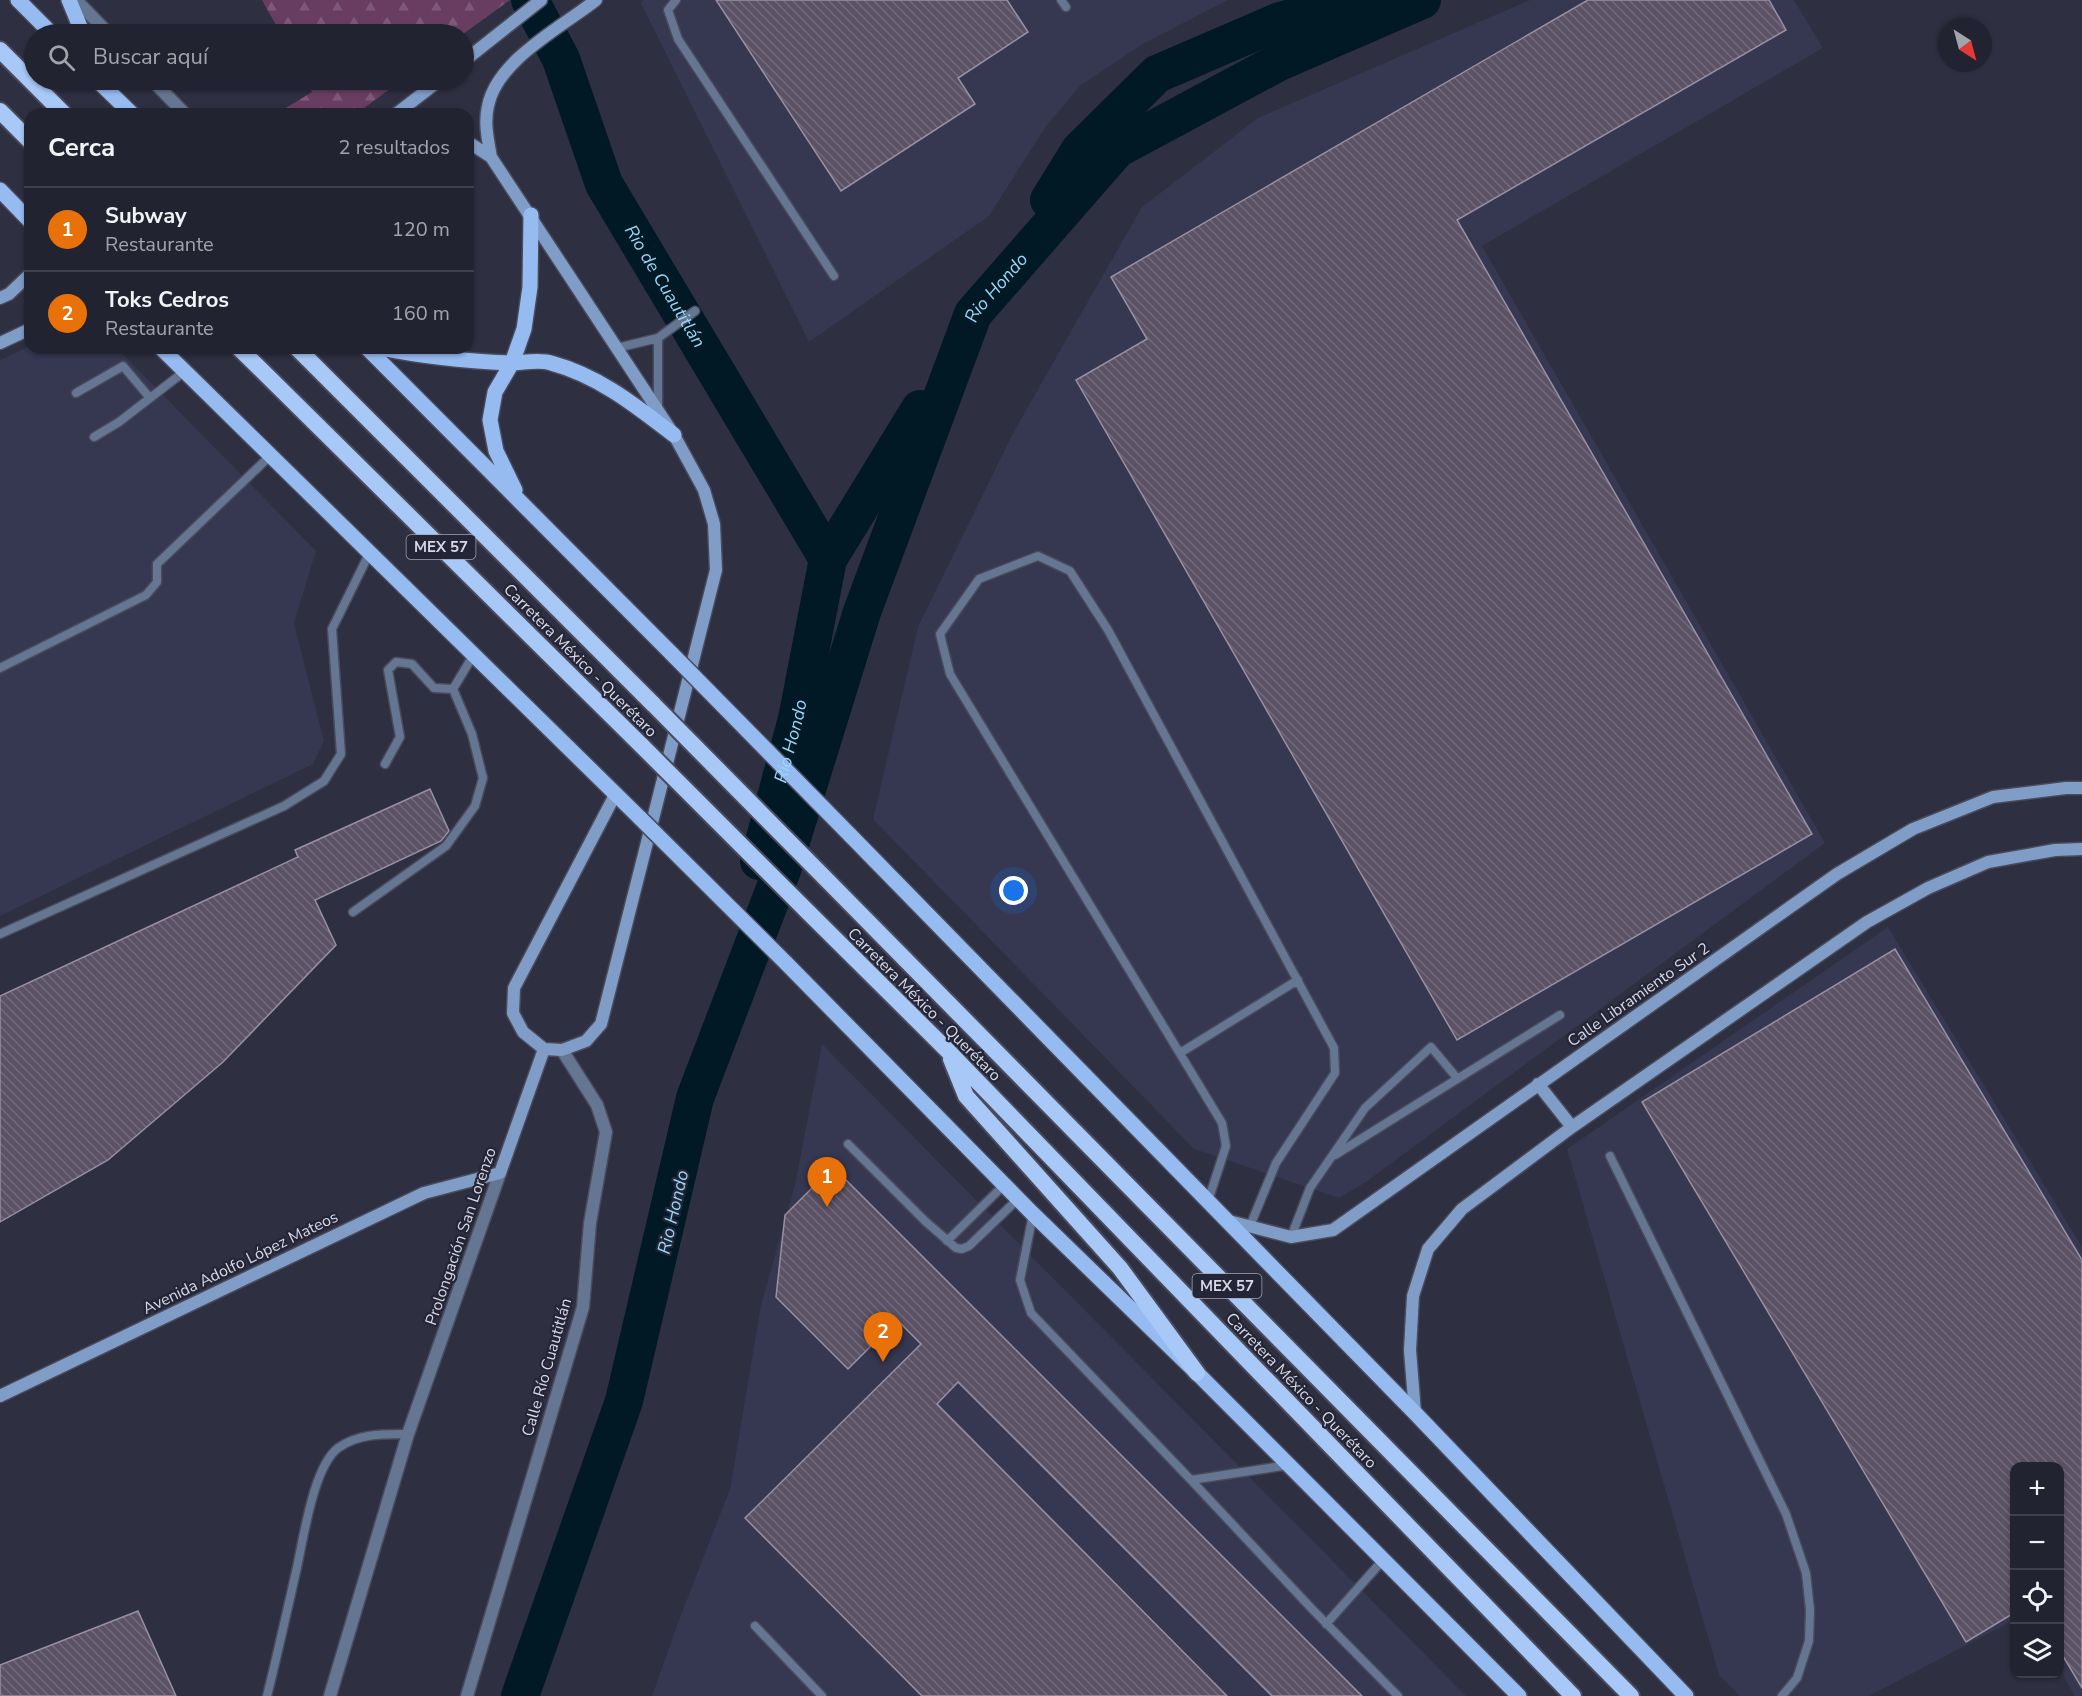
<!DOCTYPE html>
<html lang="es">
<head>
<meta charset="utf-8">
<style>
  :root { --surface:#222331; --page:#2a2b39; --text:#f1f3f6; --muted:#a2a4ab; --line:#3f404d; --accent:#f0a27a }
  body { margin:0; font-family:"Nunito Sans",sans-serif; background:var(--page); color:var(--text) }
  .controls { position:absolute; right:18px; bottom:18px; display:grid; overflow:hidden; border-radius:12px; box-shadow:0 2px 4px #0004 }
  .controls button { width:54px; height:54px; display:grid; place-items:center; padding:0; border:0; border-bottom:2px solid var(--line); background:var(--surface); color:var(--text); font:30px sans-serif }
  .compass { position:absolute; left:1938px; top:18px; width:54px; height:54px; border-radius:50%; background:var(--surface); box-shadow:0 2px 4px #0004; rotate:144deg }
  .you { position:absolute; left:1014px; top:891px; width:21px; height:21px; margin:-15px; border:4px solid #fff; border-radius:50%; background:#1a73e8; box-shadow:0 0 0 9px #1a73e833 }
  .badge { display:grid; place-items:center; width:39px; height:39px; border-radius:50%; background:var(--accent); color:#fff; font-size:20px; font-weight:700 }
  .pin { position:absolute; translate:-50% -50px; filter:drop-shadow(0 2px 3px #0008) }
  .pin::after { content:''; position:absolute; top:32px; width:21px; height:18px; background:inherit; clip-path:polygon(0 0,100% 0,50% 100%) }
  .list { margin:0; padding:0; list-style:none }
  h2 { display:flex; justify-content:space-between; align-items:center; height:78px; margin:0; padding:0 24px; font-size:26px }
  h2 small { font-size:20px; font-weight:400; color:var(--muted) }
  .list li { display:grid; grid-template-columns:39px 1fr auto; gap:18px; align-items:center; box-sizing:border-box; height:84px; padding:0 24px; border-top:2px solid var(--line) }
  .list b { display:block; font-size:22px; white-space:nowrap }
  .list p { margin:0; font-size:20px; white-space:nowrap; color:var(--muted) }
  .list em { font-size:20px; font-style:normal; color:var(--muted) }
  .icon { flex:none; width:33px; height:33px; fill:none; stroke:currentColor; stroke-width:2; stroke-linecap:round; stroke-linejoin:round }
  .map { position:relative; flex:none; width:2082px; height:1696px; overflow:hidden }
  .search { position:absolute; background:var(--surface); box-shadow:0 2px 4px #0004; left:24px; top:24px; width:450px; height:66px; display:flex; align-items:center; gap:15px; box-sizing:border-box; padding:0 21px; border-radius:33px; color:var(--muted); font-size:22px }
  .panel { position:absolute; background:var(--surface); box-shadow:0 2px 4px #0004; left:24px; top:108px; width:450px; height:246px; border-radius:18px }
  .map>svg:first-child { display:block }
  .built { fill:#363750 }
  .forest { fill:url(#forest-firs) }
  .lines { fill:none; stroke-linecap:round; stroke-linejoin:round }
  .river { stroke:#001925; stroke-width:38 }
  .building { fill:url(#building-back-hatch); stroke:#9a90a5; stroke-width:1.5 }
  .service-casing { stroke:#494a5b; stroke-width:11 }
  .minor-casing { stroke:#494a5b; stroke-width:15 }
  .secondary-casing { stroke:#494a5b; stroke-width:15 }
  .primary-casing { stroke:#494a5b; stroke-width:18 }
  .trunk-casing { stroke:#494a5b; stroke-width:20 }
  .service { stroke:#647691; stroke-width:8 }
  .minor { stroke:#647691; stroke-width:12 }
  .secondary { stroke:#809dc7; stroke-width:12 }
  .primary { stroke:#96bbf1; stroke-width:15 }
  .trunk { stroke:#a8c8f7; stroke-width:16 }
  .primary-bridge-casing { stroke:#494a5b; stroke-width:18; stroke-linecap:butt }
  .trunk-bridge-casing { stroke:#494a5b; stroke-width:20; stroke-linecap:butt }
  .primary-bridge { stroke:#96bbf1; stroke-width:15 }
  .trunk-bridge { stroke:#a8c8f7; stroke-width:16 }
  .labels { text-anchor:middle; stroke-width:4.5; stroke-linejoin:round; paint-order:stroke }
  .shield { fill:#242537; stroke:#a2a3b1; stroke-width:1.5 }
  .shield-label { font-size:15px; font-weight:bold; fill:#d8d9e5 }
  .street-label { font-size:16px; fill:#d8d9e5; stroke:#242537 }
  .water-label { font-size:18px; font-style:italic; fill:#97d7f9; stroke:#242537 }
</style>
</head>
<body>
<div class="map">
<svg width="2082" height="1696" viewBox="0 0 2082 1696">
  <defs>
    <pattern id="forest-firs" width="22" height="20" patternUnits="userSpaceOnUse" patternTransform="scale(1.5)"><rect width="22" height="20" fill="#693d62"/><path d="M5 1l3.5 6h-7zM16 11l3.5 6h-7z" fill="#7e5878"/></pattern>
    <pattern id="building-back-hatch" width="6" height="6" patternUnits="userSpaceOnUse" patternTransform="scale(1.5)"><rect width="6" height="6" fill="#5b5265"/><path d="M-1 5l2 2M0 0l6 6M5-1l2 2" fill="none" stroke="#726a7b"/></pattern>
  </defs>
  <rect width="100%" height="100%" fill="#2e2f41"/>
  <!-- built -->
  <path class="built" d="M 643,0 L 1228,0 L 1141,45 L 1080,86 L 1046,126 L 989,216 L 809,342 L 641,3 Z
    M 1530,0 L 1794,0 L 1823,48 L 1482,246 L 1825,843 L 1366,1182 L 1339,1198 L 1194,1149 L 873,819 L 918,627 L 1013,433 L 1142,207 L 1258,118 Z
    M 30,346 L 30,348 L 117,348 L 316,551 L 294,623 L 324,741 L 313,764 L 0,916 L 0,360 Z
    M 1888,927 L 2082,1247 L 2082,1696 L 2075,1696 L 2060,1670 L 2060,1466 L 2014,1466 L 2014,1620 L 1869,1696 L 1739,1696 L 1719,1675 L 1567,1149 Z
    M 822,1044 L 1466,1696 L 652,1696 L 679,1620 L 730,1489 L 761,1305 L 795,1185 Z"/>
  <!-- forest -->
  <path class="forest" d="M 262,0 L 510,0 L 463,34 L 281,34 Z
    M 305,80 L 402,80 L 356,114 L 276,114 L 312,92 Z"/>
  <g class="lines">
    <!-- river -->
    <g class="river">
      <path id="s1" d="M 530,0 L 561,59 L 604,184 L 828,559"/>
      <path d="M 1049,200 L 1080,150 L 1157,74 L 1280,21 L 1359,0"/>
      <path id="s2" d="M 759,861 L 797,719 L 828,559 L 920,409"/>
      <path id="s3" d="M 520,1696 L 624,1401 L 695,1098 L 782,870 L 862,612 L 973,314 L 1117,149 L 1279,62 L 1422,0"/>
    </g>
  </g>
  <!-- building -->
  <path class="building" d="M 716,0 L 1007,0 L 1028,32 L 958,78 L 975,104 L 841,191 Z
    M 1588,0 L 1769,0 L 1786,30 L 1457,220 L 1812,834 L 1457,1040 L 1076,380 L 1147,339 L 1111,277 Z
    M 430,789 L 449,831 L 441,841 L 315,900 L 336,945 L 223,1062 L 108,1160 L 0,1222 L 0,996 L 298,857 L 295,850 Z
    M 1895,949 L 2082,1260 L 2082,1688 L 2060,1651 L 2060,1467 L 2014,1467 L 2014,1613 L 1966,1642 L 1642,1102 Z
    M 833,1167 L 1362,1696 L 1272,1696 L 958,1382 L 937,1404 L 1227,1696 L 922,1696 L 745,1518 L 921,1344 L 897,1320 L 848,1369 L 776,1297 L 785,1215 Z
    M 138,1611 L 176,1696 L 0,1696 L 0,1665 Z"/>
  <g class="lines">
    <defs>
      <path id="service" d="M 676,0 L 668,10 L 678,39 L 834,276
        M 1061,0 L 1066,7
        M 617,348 L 658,338
        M 76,393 L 123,366 L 150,398
        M 658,411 L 658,338 L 695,311
        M 94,437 L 119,422 L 185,371
        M 0,668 L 146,595 L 157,582 L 157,564 L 271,455
        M 385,764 L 400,737 L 388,670 L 396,662 L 412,664 L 434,688 L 453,689 L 474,654
        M 353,912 L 446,846 L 475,806 L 483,778 L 472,734 L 453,689
        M 0,934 L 284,806 L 324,781 L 341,754 L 332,629 L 370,552
        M 1180,1053 L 1298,980
        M 848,1144 L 925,1221 L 956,1248 L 962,1249 L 969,1246 L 1018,1199
        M 1335,1155 L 1560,1015
        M 1610,1156 L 1786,1514 L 1806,1573 L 1810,1610 L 1809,1641 L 1797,1678 L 1782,1696
        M 1208,1201 L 1226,1146 L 1222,1123 L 950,674 L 940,634 L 979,579 L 1038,556 L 1070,571 L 1108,630 L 1334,1048 L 1335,1073 L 1276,1163 L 1250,1226
        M 1033,1214 L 1020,1280 L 1031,1313 L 1191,1480 L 1312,1609 L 1398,1696
        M 1291,1237 L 1310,1188 L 1365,1108 L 1431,1047 L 1457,1078
        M 947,1241 L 1004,1185
        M 1191,1480 L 1289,1465
        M 1326,1624 L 1383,1560
        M 755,1626 L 822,1696
        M 267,1696 C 277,1656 286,1616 295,1576 C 303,1544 312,1468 338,1448 C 359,1433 384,1434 408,1434"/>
      <path id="minor" d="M 76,0 L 109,34
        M 152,80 L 185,114
        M 330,1696 L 408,1434 L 500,1173
        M 467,1696 L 583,1307 L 590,1223 L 606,1132 L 597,1105 L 562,1050"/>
      <path id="secondary" d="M 464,61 L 541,0
        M 396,114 L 440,80
        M 468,142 L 491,157 L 674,435 L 704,490 L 714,524 L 716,570 L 601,1024 L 586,1041 L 562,1050 L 544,1049 L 523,1032 L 513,1013 L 514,988 L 615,795
        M 491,157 C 488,140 484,123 488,106 C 497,60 562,27 596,0
        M 0,298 L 9,294 L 30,274
        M 0,343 L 30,329
        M 1538,1084 L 1572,1127
        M 1225,1220 L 1291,1237 L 1333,1230 L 1837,874 L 1913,829 L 1993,797 L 2066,788 L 2082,788
        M 0,1396 L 424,1193 L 500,1173 L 544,1049
        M 1415,1413 L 1410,1350 L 1413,1296 L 1428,1249 L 1462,1209 L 1572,1127 L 1867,922 L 1928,888 L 1988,862 L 2055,850 L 2082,849"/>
      <path id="primary" d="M 18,0 L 52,34
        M 69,0 L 83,34
        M 97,80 L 132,114
        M 0,190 L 30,221
        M 161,348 L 641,819
        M 367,348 L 672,654
        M 381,348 C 424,357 466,361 510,363 C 523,363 539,359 551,363 C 599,376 635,405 674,435
        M 515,490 L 496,451 L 490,420 L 495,392 L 512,363 L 524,329 L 530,287 L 531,215
        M 850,835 L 1415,1413 L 1686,1696
        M 786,963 L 1033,1214 L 1197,1373 L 1519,1696"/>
      <path id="trunk" d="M 0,50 L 64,114
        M 0,111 L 30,141
        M 239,348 L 642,746
        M 297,348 L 654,705
        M 823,876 L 1631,1696
        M 808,912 L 947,1050 L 1573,1696
        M 951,1059 L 966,1096 L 1120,1268 L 1197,1373"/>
    </defs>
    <!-- service casing -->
    <use href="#service" class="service-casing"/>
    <!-- minor casing -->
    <use href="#minor" class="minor-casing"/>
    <!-- secondary casing -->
    <use href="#secondary" class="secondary-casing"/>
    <!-- primary casing -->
    <use href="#primary" class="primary-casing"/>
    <!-- trunk casing -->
    <use href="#trunk" class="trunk-casing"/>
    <!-- service -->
    <use href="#service" class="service"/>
    <!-- minor -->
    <use href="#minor" class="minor"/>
    <!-- secondary -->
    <use href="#secondary" class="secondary"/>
    <!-- primary -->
    <use href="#primary" class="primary"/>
    <!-- trunk -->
    <use href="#trunk" class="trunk"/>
    <defs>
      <path id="primary-bridge" d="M 672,654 L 850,835
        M 641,819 L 786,963"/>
      <path id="trunk-bridge" d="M 654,705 L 823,876
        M 642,746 L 808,912"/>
    </defs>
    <!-- primary-bridge casing -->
    <use href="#primary-bridge" class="primary-bridge-casing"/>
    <!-- trunk-bridge casing -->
    <use href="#trunk-bridge" class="trunk-bridge-casing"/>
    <!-- primary-bridge -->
    <use href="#primary-bridge" class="primary-bridge"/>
    <!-- trunk-bridge -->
    <use href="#trunk-bridge" class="trunk-bridge"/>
  </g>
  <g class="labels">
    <!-- shield labels -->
    <g class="shield">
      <rect x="406.5" y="535" width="69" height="24" rx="4.5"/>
      <rect x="1192.5" y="1274" width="69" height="24" rx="4.5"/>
    </g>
    <g class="shield-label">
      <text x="441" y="552">MEX 57</text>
      <text x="1227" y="1291">MEX 57</text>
    </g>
    <!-- street labels -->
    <g class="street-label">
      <text transform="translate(581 660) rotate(45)" y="6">Carretera México - Querétaro</text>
      <text transform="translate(1638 994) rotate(-35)" y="6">Calle Libramiento Sur 2</text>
      <text transform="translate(925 1004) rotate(45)" y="6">Carretera México - Querétaro</text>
      <text transform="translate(460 1236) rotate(-71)" y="6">Prolongación San Lorenzo</text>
      <text transform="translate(240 1262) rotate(-26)" y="6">Avenida Adolfo López Mateos</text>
      <text transform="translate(546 1367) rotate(-74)" y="6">Calle Río Cuautitlán</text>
      <text transform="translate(1302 1390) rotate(46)" y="6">Carretera México - Querétaro</text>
    </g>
    <!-- water labels -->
    <g class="water-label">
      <text dy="6" stroke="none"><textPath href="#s1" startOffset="318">Rio de Cuautitlán</textPath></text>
      <text dy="6" stroke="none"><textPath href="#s3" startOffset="1491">Rio Hondo</textPath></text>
      <text dy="6" stroke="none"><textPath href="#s2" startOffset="124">Rio Hondo</textPath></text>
      <text transform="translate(673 1212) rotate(-77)" y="6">Rio Hondo</text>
    </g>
  </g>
</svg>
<div class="controls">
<button>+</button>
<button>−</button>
<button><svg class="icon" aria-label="locate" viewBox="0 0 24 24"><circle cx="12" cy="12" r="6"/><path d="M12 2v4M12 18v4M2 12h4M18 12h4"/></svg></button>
<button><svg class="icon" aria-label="layers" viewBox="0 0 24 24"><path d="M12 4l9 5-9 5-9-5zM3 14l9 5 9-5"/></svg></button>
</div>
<svg class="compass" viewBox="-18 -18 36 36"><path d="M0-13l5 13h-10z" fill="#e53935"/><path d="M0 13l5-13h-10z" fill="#a2a4ab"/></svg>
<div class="you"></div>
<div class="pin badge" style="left:827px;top:1207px;background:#e8710a">1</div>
<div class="pin badge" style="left:883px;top:1362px;background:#e8710a">2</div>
<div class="search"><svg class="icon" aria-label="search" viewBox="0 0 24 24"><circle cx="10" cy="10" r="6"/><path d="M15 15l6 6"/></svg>Buscar aquí</div>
<section class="panel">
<h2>Cerca<small>2 resultados</small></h2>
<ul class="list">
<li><span class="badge" style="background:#e8710a">1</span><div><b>Subway</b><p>Restaurante</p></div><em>120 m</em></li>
<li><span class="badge" style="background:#e8710a">2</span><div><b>Toks Cedros</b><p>Restaurante</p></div><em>160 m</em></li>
</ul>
</section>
</div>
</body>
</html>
